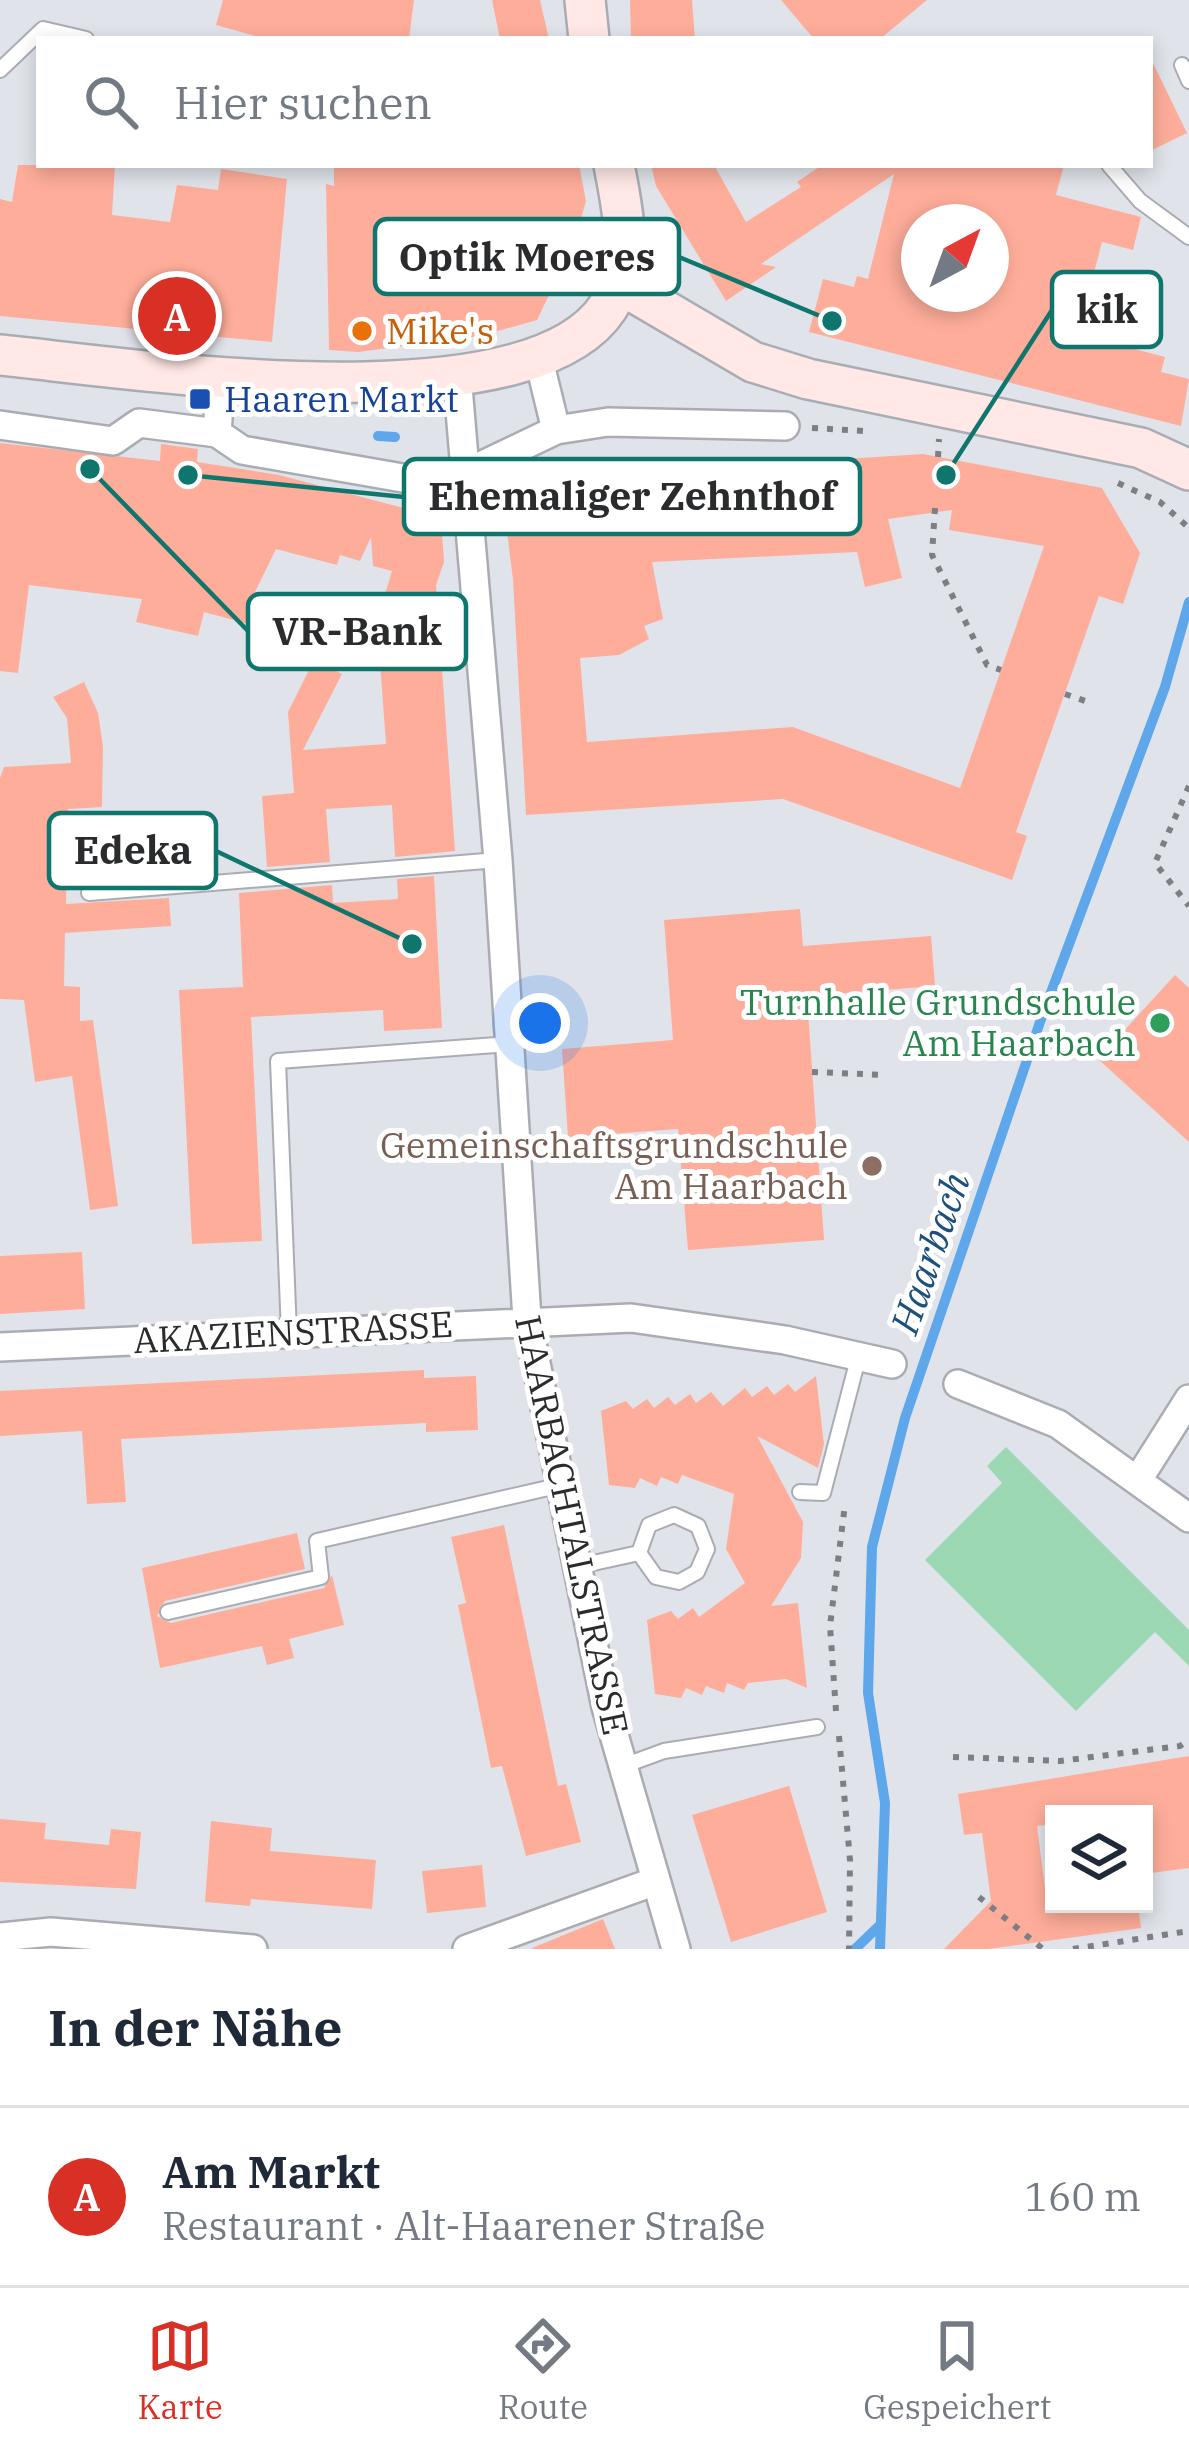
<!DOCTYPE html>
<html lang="de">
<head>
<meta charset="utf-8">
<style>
  :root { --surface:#fff; --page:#f2f2f3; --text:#1f2937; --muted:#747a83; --line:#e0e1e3; --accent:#d93025 }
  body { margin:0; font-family:"IBM Plex Serif",serif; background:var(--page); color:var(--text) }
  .controls { position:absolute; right:36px; bottom:36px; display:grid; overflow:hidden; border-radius:0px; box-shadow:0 6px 18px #0003 }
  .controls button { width:108px; height:108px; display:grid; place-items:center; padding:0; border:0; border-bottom:3px solid var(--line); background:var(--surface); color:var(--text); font:60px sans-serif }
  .compass { position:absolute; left:901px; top:204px; width:108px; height:108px; border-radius:50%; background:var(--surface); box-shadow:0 6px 18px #0003; rotate:41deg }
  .you { position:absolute; left:540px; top:1023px; width:42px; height:42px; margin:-30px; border:9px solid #fff; border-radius:50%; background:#1a73e8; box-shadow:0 0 0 18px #1a73e833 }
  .badge { display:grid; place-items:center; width:78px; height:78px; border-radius:50%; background:var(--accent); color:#fff; font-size:39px; font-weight:700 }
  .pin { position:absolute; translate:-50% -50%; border:6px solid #fff; box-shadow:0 3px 12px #0006 }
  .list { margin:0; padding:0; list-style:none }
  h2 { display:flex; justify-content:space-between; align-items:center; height:156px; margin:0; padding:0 48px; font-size:51px }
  h2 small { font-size:39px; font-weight:400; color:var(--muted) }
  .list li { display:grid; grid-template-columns:78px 1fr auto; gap:36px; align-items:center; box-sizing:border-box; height:180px; padding:0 48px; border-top:3px solid var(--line) }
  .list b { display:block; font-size:45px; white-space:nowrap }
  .list p { margin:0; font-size:39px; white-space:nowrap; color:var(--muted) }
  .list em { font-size:39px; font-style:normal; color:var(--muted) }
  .icon { flex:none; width:66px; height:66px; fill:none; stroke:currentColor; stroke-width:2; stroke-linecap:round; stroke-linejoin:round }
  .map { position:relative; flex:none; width:1189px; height:1949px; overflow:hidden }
  .search { position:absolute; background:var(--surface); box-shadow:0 6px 18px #0003; left:36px; right:36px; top:36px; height:132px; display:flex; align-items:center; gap:30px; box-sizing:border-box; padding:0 42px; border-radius:0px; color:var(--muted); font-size:45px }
  .sheet { height:336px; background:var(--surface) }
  nav { display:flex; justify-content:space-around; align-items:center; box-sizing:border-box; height:168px; border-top:3px solid var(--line); background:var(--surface); font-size:33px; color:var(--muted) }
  nav a { display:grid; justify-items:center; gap:6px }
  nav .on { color:var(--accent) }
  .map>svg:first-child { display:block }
  .green { fill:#9bd8b3 }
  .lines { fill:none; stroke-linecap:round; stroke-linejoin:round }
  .stream { stroke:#5ea7eb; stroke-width:10 }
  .building { fill:#fead9a; fill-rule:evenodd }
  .lane-casing { stroke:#a9adb3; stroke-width:18 }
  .street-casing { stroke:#a9adb3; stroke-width:32 }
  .secondary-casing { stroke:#a9adb3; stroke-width:44 }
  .path { stroke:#7c7f83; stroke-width:6; stroke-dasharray:6 9; stroke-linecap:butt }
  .lane { stroke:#fff; stroke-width:14 }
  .street { stroke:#fff; stroke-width:27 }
  .secondary { stroke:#ffe8e6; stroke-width:39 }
  .food-dot { fill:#e8710a; stroke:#fff; stroke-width:4.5 }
  .transit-dot { fill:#1a4fb4; stroke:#fff; stroke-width:4.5 }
  .leisure-dot { fill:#2e9e5b; stroke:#fff; stroke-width:4.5 }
  .education-dot { fill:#8d6e63; stroke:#fff; stroke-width:4.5 }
  .labels { text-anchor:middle; stroke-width:10; stroke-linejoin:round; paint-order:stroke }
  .food-label { font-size:36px; fill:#c56008; stroke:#fff; text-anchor:start }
  .transit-label { font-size:36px; fill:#164399; stroke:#fff; text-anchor:start }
  .leisure-label { font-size:36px; fill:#27864d; stroke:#fff; text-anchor:end }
  .education-label { font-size:36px; fill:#785e54; stroke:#fff; text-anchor:end }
  .street-label { font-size:36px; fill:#292b2d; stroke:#fff }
  .water-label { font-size:39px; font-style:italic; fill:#1d507d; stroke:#fff }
  .leader { fill:none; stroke:#0f766e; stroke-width:4.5 }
  .callout-dot { fill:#0f766e; stroke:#fff; stroke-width:4.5 }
  .callout { fill:#fff; stroke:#0f766e; stroke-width:4.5 }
  .callout-label { font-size:39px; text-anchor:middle; font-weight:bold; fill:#292b2d }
</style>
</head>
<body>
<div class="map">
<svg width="1189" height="1949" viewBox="0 0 1189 1949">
  <rect width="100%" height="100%" fill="#e0e4ea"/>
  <!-- green -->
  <path class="green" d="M 1006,1447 L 1189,1630 L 1189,1666 L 1155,1632 L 1076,1711 L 925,1560 L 1002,1483 L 987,1466 Z"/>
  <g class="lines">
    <!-- stream -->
    <path class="stream" d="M 378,436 L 395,437
      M 855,1949 L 881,1924
      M 880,1949 L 885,1803 L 868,1693 L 872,1547 L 905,1418 L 1040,1022 L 1165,687 L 1189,602"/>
  </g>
  <!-- building -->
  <path class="building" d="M 223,0 L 414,0 L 409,39 L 266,39 L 216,25 Z
    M 492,0 L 540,0 L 549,39 L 500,39 Z
    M 630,0 L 692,0 L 695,39 L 631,39 Z
    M 781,0 L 927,0 L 880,39 L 814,39 Z
    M 1150,57 L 1187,133 L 1150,151 Z
    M 18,165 L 115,165 L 112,215 L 170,222 L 177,185 L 218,190 L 221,169 L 287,179 L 272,342 L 0,316 L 0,199 L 12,202 Z
    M 334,165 L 579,165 L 586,201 L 574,243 L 537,320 L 480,336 L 358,352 L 329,350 L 326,184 L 334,186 Z
    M 651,165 L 714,165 L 746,222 L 801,187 L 797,182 L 822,165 L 1064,165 L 1056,195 L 1141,217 L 1133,250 L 1102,242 L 1078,334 L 1165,357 L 1161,372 L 1189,379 L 1181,426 L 809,332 L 823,279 L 854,287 L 857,276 L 868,279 L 894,174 L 761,264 L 776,267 L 726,301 L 656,186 ZM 919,222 L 991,222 L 991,294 L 919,294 Z
    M 0,443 L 160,461 L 161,444 L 198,449 L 197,462 L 279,475 L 441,518 L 444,562 L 436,585 L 455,851 L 395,857 L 392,805 L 326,809 L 330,862 L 267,867 L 262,796 L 294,793 L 288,712 L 314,660 L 342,674 L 303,750 L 386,744 L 377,621 L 392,571 L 373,566 L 371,537 L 360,561 L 340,555 L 337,565 L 276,549 L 255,592 L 327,628 L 314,656 L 248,624 L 204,612 L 198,636 L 136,622 L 142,599 L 29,585 L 18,673 L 0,671 Z
    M 923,454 L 1102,488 L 1140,553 L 1123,604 L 1099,596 L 1016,832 L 1027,836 L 1012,880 L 783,799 L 526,815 L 513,580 L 501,481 ZM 952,510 L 949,530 L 1044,546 L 960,788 L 793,727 L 587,742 L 580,658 L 619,655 L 649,639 L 644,626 L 663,619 L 652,562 L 857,552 L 865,587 L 902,578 L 888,519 Z
    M 84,682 L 98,713 L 103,747 L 102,807 L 68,809 L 66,904 L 169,898 L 171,926 L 65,933 L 64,986 L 80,987 L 80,1021 L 93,1020 L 118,1206 L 90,1210 L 72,1076 L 35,1082 L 24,1000 L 0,999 L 0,778 L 4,767 L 71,763 L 67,718 L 53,697 Z
    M 434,876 L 442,1028 L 384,1031 L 383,1010 L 251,1017 L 262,1241 L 192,1244 L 179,990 L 243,987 L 239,893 L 332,885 L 333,903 L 398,899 L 397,879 Z
    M 800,909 L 803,946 L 931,936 L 935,986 L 807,996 L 824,1240 L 688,1250 L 678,1129 L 568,1137 L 562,1049 L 673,1040 L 664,920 Z
    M 1175,975 L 1189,988 L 1189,1142 L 1098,1059 Z
    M 82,1252 L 85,1309 L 0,1314 L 0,1256 Z
    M 424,1370 L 424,1378 L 476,1376 L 478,1430 L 426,1432 L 426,1423 L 121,1439 L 126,1502 L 87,1504 L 82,1431 L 0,1436 L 0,1391 Z
    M 816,1376 L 824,1444 L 818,1468 L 757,1436 L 803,1522 L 801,1558 L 771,1606 L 798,1603 L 807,1688 L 786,1679 L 748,1683 L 744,1690 L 727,1683 L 724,1693 L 706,1686 L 702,1695 L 686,1688 L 681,1698 L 655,1694 L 647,1620 L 671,1611 L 678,1619 L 693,1608 L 699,1617 L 745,1583 L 726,1549 L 734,1494 L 682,1475 L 678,1484 L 661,1477 L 657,1486 L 640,1478 L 635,1488 L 609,1485 L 601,1411 L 626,1401 L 633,1409 L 647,1399 L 654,1408 L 668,1397 L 675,1405 L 690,1394 L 696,1403 L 711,1392 L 723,1406 L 745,1388 L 752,1397 L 767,1386 L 774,1395 L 788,1384 L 795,1392 Z
    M 504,1525 L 558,1786 L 566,1784 L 581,1842 L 526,1856 L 502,1766 L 491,1768 L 458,1605 L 466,1603 L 451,1537 Z
    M 297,1533 L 305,1569 L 165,1601 L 157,1616 L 171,1623 L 324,1588 L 332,1575 L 344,1625 L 289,1639 L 294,1658 L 267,1665 L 262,1646 L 160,1668 L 142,1568 Z
    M 1189,1756 L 1189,1868 L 1144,1874 L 1144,1814 L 1054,1814 L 1054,1824 L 1037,1826 L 1045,1888 L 1054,1887 L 1054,1904 L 1138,1904 L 1141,1928 L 988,1949 L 944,1949 L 991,1901 L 982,1833 L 964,1835 L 958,1794 Z
    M 789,1786 L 827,1912 L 731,1942 L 692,1815 Z
    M 0,1819 L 46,1823 L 44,1839 L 109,1845 L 111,1829 L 141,1832 L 136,1889 L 0,1882 Z
    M 211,1821 L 272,1828 L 270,1851 L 376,1860 L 372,1909 L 251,1899 L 250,1906 L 205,1902 Z
    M 482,1865 L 486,1907 L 427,1913 L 422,1871 Z
    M 603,1919 L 615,1949 L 532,1949 L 532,1948 Z"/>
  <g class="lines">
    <defs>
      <path id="lane" d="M 1182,65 L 1189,81
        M 0,70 L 43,29 L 86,39
        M 1109,165 L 1140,201 L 1189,237
        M 89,893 L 498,860
        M 289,1333 L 278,1061 L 510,1044
        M 800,1492 L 823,1493 L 859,1355
        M 575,1567 L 639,1553 L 656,1577 L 679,1582 L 697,1572 L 707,1549 L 698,1526 L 674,1515 L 649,1525 L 639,1553
        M 168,1612 L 321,1577 L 317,1541 L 557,1486
        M 623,1766 L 664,1751 L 817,1727"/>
      <path id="street" d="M 538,356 L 556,430
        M 457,375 L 498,860 L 527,1319 L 606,1707 L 676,1949
        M 0,425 L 113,441 L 139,423 L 217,433 L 242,450 L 414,480 L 464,474 L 556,430 L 608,422 L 785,426
        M 217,433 L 221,375
        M 0,1347 L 631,1318 L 785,1340 L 892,1364
        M 958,1384 L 1058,1424 L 1189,1518
        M 1139,1478 L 1189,1399
        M 0,1937 L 51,1932 L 253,1949
        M 467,1949 L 653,1882"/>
      <path id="secondary" d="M 585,0 L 589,39
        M 620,284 L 753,362 L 808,379 L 1141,448 L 1189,470
        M 0,355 C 131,368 528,430 608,307 C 635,265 623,211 614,165"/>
    </defs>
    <!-- lane casing -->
    <use href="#lane" class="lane-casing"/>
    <!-- street casing -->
    <use href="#street" class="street-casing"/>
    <!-- secondary casing -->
    <use href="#secondary" class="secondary-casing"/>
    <!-- path -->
    <path class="path" d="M 812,428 L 865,431
      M 938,457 L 939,439
      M 1118,483 L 1160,502 L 1189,528
      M 935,508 L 932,555 L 987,665 L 1001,670
      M 1065,694 L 1091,703
      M 1189,786 L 1155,863 L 1189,906
      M 812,1072 L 885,1075
      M 836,1711 L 830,1626 L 845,1504
      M 839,1736 L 850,1860 L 849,1949
      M 953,1757 L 1060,1761 L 1180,1746 L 1189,1740
      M 979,1897 L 1043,1949
      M 1073,1949 L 1189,1931"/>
    <!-- lane -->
    <use href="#lane" class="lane"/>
    <!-- street -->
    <use href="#street" class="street"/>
    <!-- secondary -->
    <use href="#secondary" class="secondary"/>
  </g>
  <!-- markers -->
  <circle class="food-dot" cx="362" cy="331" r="12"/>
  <rect class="transit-dot" x="188" y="387" width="24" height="24" rx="6"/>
  <circle class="leisure-dot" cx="1160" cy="1023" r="12"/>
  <circle class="education-dot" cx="872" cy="1166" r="12"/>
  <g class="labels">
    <!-- food labels -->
    <g class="food-label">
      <text x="386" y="344">Mike's</text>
    </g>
    <!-- transit labels -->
    <g class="transit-label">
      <text x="224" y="412">Haaren Markt</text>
    </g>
    <!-- leisure labels -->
    <g class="leisure-label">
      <text x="1136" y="1015">Turnhalle Grundschule<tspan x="1136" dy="41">Am Haarbach</tspan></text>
    </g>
    <!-- education labels -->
    <g class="education-label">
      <text x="848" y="1158">Gemeinschaftsgrundschule<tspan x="848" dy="41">Am Haarbach</tspan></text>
    </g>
    <!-- street labels -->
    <g class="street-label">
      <text transform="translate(293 1332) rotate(-3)" y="13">AKAZIENSTRASSE</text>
      <text transform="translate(572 1525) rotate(78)" y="13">HAARBACHTALSTRASSE</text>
    </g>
    <!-- water labels -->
    <g class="water-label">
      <text transform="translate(930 1253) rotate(-71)" y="14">Haarbach</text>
    </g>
  </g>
  <!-- callouts -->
  <path class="leader" d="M832 321L679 257M946 475L1052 310M188 475L404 497M90 469L248 631M412 944L216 851"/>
  <g class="callout-dot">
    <circle cx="832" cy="321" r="12"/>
    <circle cx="946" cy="475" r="12"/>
    <circle cx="188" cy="475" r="12"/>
    <circle cx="90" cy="469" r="12"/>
    <circle cx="412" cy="944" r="12"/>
  </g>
  <g class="callout">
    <rect x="375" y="219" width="304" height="75" rx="12"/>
    <rect x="1052" y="272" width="109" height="75" rx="12"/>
    <rect x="404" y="459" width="456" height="75" rx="12"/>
    <rect x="248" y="594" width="218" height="75" rx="12"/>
    <rect x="49" y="813" width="167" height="75" rx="12"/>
  </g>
  <g class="callout-label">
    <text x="527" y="271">Optik Moeres</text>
    <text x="1107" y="323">kik</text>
    <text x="632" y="510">Ehemaliger Zehnthof</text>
    <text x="357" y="645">VR-Bank</text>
    <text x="133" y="864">Edeka</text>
  </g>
</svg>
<div class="controls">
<button><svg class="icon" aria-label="layers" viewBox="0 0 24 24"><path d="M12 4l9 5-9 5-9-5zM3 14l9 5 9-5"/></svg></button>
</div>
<svg class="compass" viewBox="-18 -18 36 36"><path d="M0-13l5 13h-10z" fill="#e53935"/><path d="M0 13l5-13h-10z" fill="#747a83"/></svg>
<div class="you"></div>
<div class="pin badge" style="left:177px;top:316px">A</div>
<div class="search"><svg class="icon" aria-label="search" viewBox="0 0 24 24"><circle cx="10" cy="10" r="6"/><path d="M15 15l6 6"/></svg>Hier suchen</div>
</div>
<section class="sheet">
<h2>In der Nähe<small></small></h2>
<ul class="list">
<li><span class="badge">A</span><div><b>Am Markt</b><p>Restaurant · Alt-Haarener Straße</p></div><em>160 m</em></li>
</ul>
</section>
<nav>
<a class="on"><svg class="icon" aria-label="map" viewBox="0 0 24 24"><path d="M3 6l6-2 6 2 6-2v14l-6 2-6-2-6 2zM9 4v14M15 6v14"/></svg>Karte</a>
<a><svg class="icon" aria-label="directions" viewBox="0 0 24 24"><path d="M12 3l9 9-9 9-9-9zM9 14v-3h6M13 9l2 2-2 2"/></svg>Route</a>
<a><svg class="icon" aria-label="saved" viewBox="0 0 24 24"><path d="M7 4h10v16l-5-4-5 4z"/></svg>Gespeichert</a>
</nav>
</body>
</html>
